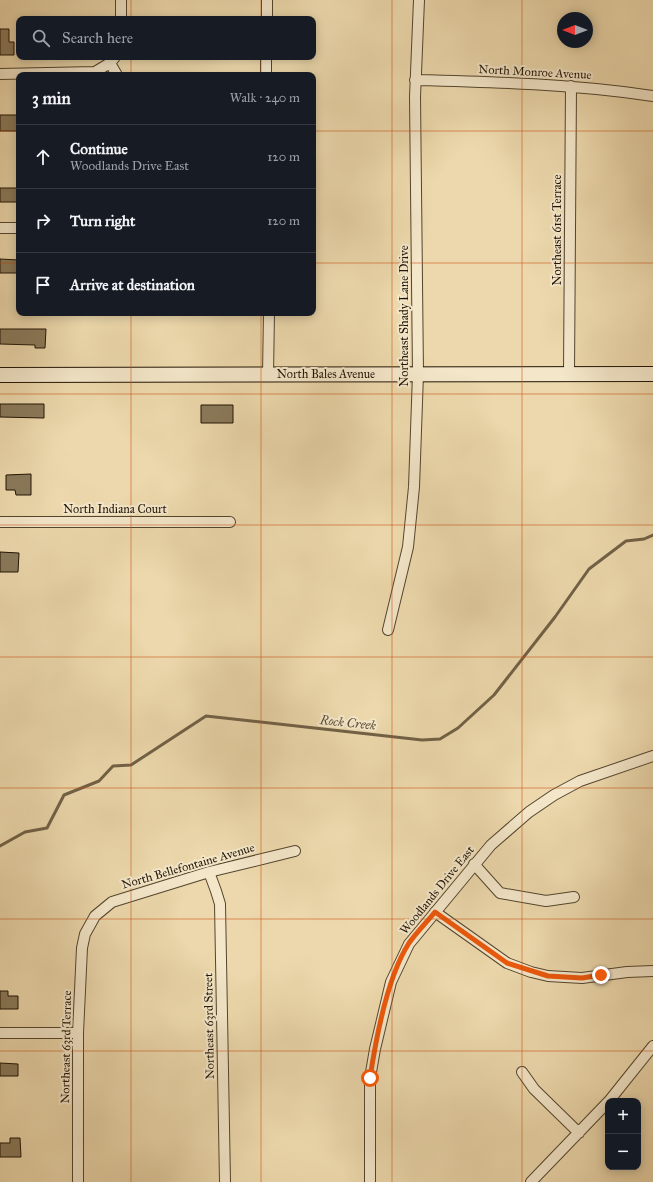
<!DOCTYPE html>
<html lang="en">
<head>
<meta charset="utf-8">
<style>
  :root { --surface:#171b24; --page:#242831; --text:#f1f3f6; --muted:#9ea1a6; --line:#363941 }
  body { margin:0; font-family:"IM FELL Great Primer",serif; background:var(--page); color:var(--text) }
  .controls { position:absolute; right:12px; bottom:12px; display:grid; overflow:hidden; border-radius:8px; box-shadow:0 2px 10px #0003 }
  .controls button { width:36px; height:36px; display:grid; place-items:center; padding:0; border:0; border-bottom:1px solid var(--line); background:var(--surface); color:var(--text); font:20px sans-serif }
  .compass { position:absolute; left:557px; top:12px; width:36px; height:36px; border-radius:50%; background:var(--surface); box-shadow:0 2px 10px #0003; rotate:270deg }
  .stop { position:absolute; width:12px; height:12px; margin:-9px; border:3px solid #ea580c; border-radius:50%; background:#fff }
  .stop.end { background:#ea580c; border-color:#fff; box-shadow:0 1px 4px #0008 }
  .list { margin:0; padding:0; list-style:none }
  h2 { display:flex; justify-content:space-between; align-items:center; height:52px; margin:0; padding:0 16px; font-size:17px }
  h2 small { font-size:13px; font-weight:400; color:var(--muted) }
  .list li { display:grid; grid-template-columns:26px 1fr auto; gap:12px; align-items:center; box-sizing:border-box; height:64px; padding:0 16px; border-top:1px solid var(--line) }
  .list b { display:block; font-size:15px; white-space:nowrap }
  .list p { margin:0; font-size:13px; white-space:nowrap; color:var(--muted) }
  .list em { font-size:13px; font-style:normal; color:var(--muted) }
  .icon { flex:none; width:22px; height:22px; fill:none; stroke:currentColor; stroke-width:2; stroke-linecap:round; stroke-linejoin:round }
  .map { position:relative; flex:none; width:653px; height:1182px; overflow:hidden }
  .search { position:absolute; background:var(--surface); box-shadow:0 2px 10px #0003; left:16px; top:16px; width:300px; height:44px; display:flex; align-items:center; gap:10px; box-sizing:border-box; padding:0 14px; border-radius:8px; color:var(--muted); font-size:15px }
  .panel { position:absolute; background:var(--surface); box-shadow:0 2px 10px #0003; left:16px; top:72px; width:300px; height:244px; border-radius:8px }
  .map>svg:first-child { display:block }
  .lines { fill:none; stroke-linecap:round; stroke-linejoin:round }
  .stream { stroke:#716147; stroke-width:3 }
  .building { fill:#8a7a5b; stroke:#201404 }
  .street-casing { stroke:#53452e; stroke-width:12 }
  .secondary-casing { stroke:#201404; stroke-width:16 }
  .street { stroke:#f3e6c9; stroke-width:10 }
  .secondary { stroke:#f3e6c9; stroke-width:14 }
  .route { stroke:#ea580c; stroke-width:5 }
  .grid { fill:none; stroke:#ca4f0b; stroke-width:1; stroke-opacity:0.55 }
  .labels { text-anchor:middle; stroke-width:4; stroke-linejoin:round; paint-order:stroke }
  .street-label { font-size:12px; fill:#201404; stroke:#f3e6c9 }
  .water-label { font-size:13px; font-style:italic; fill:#5d4e36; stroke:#f3e6c9 }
</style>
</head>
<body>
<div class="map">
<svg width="653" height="1182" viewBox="0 0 653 1182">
  <rect width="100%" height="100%" fill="#ecd8ac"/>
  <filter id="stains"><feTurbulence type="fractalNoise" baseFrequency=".005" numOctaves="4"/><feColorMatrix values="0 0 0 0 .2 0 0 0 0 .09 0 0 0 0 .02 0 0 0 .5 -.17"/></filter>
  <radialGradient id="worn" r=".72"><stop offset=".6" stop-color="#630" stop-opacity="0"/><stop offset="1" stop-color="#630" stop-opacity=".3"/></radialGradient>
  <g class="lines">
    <!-- stream -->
    <path class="stream" d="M 0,846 L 25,832 L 47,828 L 64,795 L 99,781 L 113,766 L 131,765 L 206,716 L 422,740 L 440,739 L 458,728 L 494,695 L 555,617 L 589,569 L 626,541 L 644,539 L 653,535"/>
  </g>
  <!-- building -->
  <path class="building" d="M 0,29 L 9,29 L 9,42 L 14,42 L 14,55 L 0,55 Z
    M 0,115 L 19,115 L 19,131 L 0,131 Z
    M 0,188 L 19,188 L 19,202 L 0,202 Z
    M 0,259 L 19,260 L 19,273 L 0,273 Z
    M 0,329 L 46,329 L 45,348 L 35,348 L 35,345 L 0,344 Z
    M 0,404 L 44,404 L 44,418 L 0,417 Z
    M 201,405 L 233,405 L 233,423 L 201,423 Z
    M 31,474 L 31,495 L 16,495 L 15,490 L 6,490 L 6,475 Z
    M 0,552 L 19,553 L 18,572 L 0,572 Z
    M 0,991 L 8,991 L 8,996 L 18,996 L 18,1009 L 0,1009 Z
    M 0,1063 L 18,1064 L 18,1076 L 0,1076 Z
    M 10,1138 L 20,1138 L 21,1157 L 0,1157 L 0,1143 L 10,1143 Z"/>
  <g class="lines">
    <defs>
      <path id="street" d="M 121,0 L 121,19
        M 267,19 L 267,0
        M 110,63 L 117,75
        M 0,74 L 95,72 L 110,63 L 115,57
        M 266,75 L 266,57
        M 415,80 C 495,82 574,84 653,96
        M 0,228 L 19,228
        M 268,374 L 269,313
        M 569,374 L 571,86
        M 0,522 L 230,522
        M 388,630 L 408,547 L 414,487 L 418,374 L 415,97 L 419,0
        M 474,864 L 500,893 L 546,901 L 574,897
        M 209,872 L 216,891 L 220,904 L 225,1182
        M 435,912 L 507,963 L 531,972 L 548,976 L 582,978 L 627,972 L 653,971
        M 0,1033 L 78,1033
        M 522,1072 L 534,1089 L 579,1133
        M 609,1101 L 653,1046
        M 78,1182 L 78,1033 L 82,948 L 85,934 L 95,916 L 112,902 L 209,872 L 295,851
        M 370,1182 L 370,1078 L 375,1049 L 391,982 L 409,944 L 491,845 L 529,812 L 554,795 L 580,781 L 653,756
        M 531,1182 L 608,1102"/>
      <path id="secondary" d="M 0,375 L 653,374"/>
    </defs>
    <!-- street casing -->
    <use href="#street" class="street-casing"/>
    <!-- secondary casing -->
    <use href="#secondary" class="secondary-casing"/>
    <!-- street -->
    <use href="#street" class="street"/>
    <!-- secondary -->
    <use href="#secondary" class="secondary"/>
  </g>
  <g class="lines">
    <!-- route -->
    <path class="route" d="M 370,1078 C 376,1038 387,977 409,943 C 417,932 426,923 435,912 L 507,963 L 548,976 L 582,978 L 601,975"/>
  </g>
  <!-- grid -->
  <path class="grid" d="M 131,0 L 131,19M 261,0 L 261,19M 392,0 L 392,1182M 522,0 L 522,1182M 131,57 L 131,75M 261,57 L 261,75M 0,131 L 19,131M 313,131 L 653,131M 0,263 L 19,263M 313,263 L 653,263M 131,313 L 131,1182M 261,313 L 261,1182M 0,394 L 653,394M 0,525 L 653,525M 0,657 L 653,657M 0,788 L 653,788M 0,919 L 653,919M 0,1051 L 653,1051"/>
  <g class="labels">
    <!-- street labels -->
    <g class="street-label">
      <text transform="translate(535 72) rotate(3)" y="4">North Monroe Avenue</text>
      <text transform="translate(557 230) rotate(-90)" y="4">Northeast 61st Terrace</text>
      <text transform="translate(404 316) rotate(-90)" y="4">Northeast Shady Lane Drive</text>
      <text x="326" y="378">North Bales Avenue</text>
      <text x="115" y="513">North Indiana Court</text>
      <text transform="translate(188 866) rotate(-16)" y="4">North Bellefontaine Avenue</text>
      <text transform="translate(437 890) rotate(-51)" y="4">Woodlands Drive East</text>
      <text transform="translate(209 1026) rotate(-91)" y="4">Northeast 63rd Street</text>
      <text transform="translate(66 1047) rotate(-89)" y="4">Northeast 63rd Terrace</text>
    </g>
    <!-- water labels -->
    <g class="water-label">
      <text transform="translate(348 722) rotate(6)" y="5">Rock Creek</text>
    </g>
  </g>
  <rect width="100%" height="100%" filter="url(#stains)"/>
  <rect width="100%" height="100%" fill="url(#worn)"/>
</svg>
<div class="controls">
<button>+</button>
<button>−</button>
</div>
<svg class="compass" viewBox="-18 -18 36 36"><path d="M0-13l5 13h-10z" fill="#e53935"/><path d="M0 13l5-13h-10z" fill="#9ea1a6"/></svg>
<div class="stop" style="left:370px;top:1078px"></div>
<div class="stop end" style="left:601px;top:975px"></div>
<div class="search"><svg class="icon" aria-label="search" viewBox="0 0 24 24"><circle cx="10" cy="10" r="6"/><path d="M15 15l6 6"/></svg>Search here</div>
<section class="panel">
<h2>3 min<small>Walk · 240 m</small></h2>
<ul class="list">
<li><svg class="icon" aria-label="ahead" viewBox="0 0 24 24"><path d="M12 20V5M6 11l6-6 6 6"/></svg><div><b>Continue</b><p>Woodlands Drive East</p></div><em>120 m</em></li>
<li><svg class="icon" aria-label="right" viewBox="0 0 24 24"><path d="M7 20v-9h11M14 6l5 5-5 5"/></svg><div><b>Turn right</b></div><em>120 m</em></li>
<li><svg class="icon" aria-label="arrive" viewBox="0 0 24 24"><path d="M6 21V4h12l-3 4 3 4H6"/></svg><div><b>Arrive at destination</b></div></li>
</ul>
</section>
</div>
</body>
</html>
